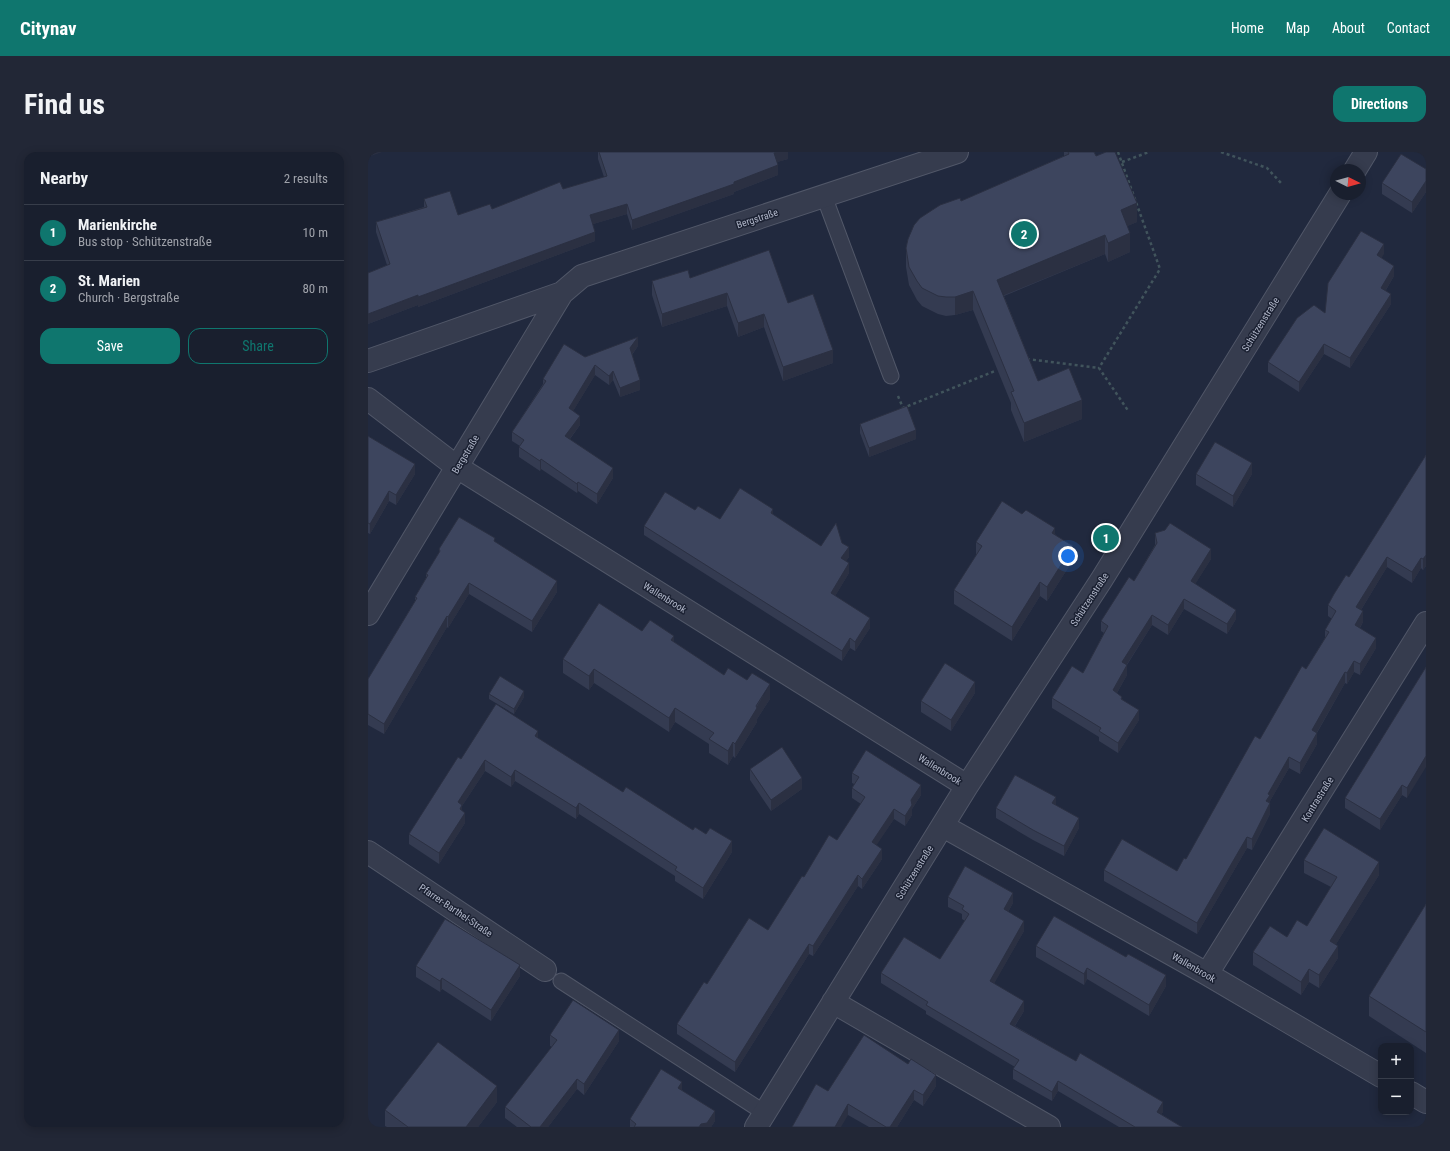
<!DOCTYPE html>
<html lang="en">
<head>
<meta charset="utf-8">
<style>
  :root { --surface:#191f2e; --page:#222736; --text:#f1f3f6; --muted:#9fa2aa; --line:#373d4a; --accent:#0f766e }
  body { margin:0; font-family:"Roboto Condensed",sans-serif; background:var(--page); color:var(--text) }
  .controls { position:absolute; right:12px; bottom:12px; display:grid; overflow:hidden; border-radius:8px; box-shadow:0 2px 10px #0003 }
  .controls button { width:36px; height:36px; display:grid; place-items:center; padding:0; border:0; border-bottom:1px solid var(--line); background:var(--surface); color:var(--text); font:20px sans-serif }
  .compass { position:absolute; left:962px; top:12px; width:36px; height:36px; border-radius:50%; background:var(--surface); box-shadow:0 2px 10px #0003; rotate:95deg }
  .you { position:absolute; left:700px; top:404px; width:14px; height:14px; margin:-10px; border:3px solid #fff; border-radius:50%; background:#1a73e8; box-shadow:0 0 0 6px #1a73e833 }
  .badge { display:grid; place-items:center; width:26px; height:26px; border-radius:50%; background:var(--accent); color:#fff; font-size:13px; font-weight:700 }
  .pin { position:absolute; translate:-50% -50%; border:2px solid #fff; box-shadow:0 1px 4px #0006 }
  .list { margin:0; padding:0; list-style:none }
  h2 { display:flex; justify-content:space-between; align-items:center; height:52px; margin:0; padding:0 16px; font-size:17px }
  h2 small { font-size:13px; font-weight:400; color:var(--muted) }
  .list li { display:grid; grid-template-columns:26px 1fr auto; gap:12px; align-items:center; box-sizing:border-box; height:56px; padding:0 16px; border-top:1px solid var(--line) }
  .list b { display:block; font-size:15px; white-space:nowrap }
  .list p { margin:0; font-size:13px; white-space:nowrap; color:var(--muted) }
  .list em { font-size:13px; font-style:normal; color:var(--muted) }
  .actions { display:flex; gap:8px; padding:12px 16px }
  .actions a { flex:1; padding:9px 0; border:1px solid var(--accent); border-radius:12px; text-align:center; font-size:14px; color:var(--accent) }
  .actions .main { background:var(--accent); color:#fff }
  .map { position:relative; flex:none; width:1058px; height:975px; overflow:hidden; border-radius:12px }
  header { display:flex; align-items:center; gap:24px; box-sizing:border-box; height:56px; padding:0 20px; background:var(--accent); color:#fff }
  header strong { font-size:19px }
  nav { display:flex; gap:22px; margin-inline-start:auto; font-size:14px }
  .intro { display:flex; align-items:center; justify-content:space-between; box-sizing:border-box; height:96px; padding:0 24px }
  h1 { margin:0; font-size:28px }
  .button { padding:10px 18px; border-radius:12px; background:var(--accent); color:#fff; font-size:14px; font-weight:700 }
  main { display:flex; gap:24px; padding:0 24px }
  aside { flex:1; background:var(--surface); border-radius:12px; box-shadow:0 2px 10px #0003 }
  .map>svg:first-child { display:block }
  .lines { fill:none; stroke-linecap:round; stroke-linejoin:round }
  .lane-casing { stroke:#515768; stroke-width:17 }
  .street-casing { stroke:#515768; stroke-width:24 }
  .path { stroke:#41545c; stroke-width:2.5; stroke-dasharray:3 3; stroke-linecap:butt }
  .lane { stroke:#363c4e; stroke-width:15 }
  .street { stroke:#363c4e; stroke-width:22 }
  .wall { fill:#343b51 }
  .shaded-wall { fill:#2b3042 }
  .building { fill:#3d455e; stroke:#2b3042 }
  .labels { text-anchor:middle; stroke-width:3; stroke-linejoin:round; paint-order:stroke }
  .street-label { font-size:10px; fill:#b1b7c9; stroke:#1b2132 }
</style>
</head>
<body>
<header>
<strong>Citynav</strong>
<nav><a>Home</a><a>Map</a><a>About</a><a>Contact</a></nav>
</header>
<div class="intro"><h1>Find us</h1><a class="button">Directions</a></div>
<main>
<aside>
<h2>Nearby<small>2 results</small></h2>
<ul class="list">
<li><span class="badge">1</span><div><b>Marienkirche</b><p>Bus stop · Schützenstraße</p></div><em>10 m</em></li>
<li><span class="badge">2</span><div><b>St. Marien</b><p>Church · Bergstraße</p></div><em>80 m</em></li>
</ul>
<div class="actions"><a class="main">Save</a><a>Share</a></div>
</aside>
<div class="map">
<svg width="1058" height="975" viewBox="0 0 1058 975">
  <rect width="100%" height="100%" fill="#21293e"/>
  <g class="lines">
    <defs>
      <path id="lane" d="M 456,44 L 523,224
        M 193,829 L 397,961"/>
      <path id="street" d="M 987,18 L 998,0
        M 0,209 L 194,141
        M 0,247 L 89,315 L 599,634
        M 0,462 L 194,141 L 214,124 L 589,0
        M 575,674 L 839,822 L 1013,924
        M 0,700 L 177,818
        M 839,822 L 1058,471
        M 465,850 L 681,975
        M 1043,941 L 1058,950
        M 388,975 L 599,634 L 734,427 L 972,42"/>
    </defs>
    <!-- lane casing -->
    <use href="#lane" class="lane-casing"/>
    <!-- street casing -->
    <use href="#street" class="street-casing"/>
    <!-- path -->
    <path class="path" d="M 750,0 L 792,117 L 731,216 L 761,260
      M 853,0 L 899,16 L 913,31
      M 754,10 L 781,0
      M 659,207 L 731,216
      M 530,244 L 535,256 L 627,219"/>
    <!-- lane -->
    <use href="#lane" class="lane"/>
    <!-- street -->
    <use href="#street" class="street"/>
  </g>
  <!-- wall -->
  <path class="wall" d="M 230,0 L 420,0 L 420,7 L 409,10 L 410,23 L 366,40 L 366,42 L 264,78 L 259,62 L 225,72 L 227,89 L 50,155 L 50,153 L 0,172 L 0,121 L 19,113 L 8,80 L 8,70 L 56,55 L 56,47 L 90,63 L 124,57 L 195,37 L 236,25 L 230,7 Z
    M 696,0 L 726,0 L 728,4 L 769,70 L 759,74 L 762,100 L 740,110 L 737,102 L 636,144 L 670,229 L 714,267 L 656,290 L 643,258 L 643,251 L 605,158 L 587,163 L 578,164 L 570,162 L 554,154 L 549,148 L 541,133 L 538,115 L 538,96 L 593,49 L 696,4 Z
    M 1058,17 L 1058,40 L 1044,61 L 1014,42 L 1014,31 Z
    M 1016,102 L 1013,106 L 1026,124 L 1018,138 L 1023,152 L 982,216 L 956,202 L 931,240 L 900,220 L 900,210 L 957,161 Z
    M 322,126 L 420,151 L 465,211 L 415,229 L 396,175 L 370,185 L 359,154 L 294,175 L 284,143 L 284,129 Z
    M 270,194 L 264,203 L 272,238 L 252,245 L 245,228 L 241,233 L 227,223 L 205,259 L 212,273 L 202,287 L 245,326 L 229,352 L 210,339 L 209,341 L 173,317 L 172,319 L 151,305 L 151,295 L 152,294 L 144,289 L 144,280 L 175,232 L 175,227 L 217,205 Z
    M 492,272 L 548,287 L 501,305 L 492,281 Z
    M 0,284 L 47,322 L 28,353 L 21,349 L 2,382 L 0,381 Z
    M 1058,303 L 1058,414 L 1055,418 L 1053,416 L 1044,431 L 1019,415 L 993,458 L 995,470 L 992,476 L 1008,496 L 992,523 L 986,520 L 979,532 L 977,531 L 949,581 L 949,592 L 932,622 L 921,616 L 902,649 L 902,662 L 884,698 L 879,696 L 829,782 L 736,729 L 736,718 L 809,719 L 818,707 L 892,587 L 938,517 L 957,486 L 957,478 L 964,467 L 960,464 L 960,453 L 981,425 Z
    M 828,322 L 884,322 L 865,355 L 828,333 Z
    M 327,358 L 352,367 L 405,363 L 453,394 L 474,391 L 481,405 L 478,409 L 481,421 L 467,444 L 502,476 L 487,499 L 482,496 L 474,509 L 276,383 L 276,374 Z
    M 787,381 L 843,407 L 827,432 L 868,467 L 859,482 L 816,457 L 800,483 L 784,473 L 759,513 L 759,523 L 749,541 L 771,568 L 750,601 L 731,589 L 731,585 L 684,556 L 684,546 L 715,521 L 736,481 L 733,479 L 733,469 L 766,429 L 787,393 Z
    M 687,382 L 705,408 L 679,449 L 672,444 L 644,489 L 586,452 L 586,438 L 608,404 L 608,390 Z
    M 127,390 L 189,440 L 164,480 L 101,442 L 80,476 L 79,475 L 16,582 L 0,573 L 0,527 L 47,449 L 47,445 L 58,426 L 58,422 L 71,401 L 71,397 Z
    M 274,479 L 306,490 L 356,523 L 402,547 L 389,567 L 389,570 L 367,606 L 365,604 L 360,613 L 341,601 L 341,592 L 307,570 L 301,580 L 226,531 L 221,538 L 195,521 L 195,507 Z
    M 1058,515 L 1039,646 L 1034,643 L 1012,678 L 977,656 L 977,646 Z
    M 607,541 L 583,579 L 553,560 L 553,549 Z
    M 121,542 L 156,545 L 146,562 L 121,547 Z
    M 170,587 L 255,640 L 364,700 L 335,747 L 307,729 L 307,724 L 211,662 L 208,667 L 147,629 L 143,635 L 117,619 L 94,654 L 94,659 L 97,671 L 71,712 L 41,692 L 41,682 L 93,607 Z
    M 382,617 L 434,637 L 403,659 L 382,628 Z
    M 484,621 L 553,643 L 544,657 L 544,663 L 537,674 L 526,667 L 508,693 L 514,707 L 494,737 L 490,734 L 445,804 L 441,802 L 367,920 L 309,882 L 309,872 L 339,832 L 400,778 L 436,725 L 469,688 L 493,652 L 484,646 L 484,636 L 486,632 L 484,631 Z
    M 688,653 L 711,676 L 696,704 L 665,688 L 628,666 L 628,656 Z
    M 936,708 L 1011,723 L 968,792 L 970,806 L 951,836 L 941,830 L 933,843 L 885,813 L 885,800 L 919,785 L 939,774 L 963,735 L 936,721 Z
    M 580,745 L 645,751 L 640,760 L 656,779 L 626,831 L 656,859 L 647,874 L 795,960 L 793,962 L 814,975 L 751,975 L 690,939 L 684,949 L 645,927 L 645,917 L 647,915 L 558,862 L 558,859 L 513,831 L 513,821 L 572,807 L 597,769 L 594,767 L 594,762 L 580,755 Z
    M 1058,752 L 1058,901 L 1001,864 L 1001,844 Z
    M 668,794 L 798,834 L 781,864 L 719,827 L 716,833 L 668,805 Z
    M 48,814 L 152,824 L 123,869 L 74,837 L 72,840 L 48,825 Z
    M 182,883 L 251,889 L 216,943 L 209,937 L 180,975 L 149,975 L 137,966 L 137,955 L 184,895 L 182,894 Z
    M 568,934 L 555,954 L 546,948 L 529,975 L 501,975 L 480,963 L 460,939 Z
    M 314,938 L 347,969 L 343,975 L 262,975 L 262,967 Z
    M 129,950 L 110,975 L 19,975 L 17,974 L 17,958 Z"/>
  <!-- shaded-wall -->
  <path class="shaded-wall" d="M 0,0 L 14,0 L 0,5 Z
    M 410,0 L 420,0 L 420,7 L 406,11 L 406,1 Z
    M 410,13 L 410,23 L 366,40 L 366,42 L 264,78 L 264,68 Z
    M 1058,29 L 1058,40 L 1044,61 L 1044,50 Z
    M 769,51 L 769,70 L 753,77 L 753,58 Z
    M 259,52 L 259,62 L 222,73 L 222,63 Z
    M 227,80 L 227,89 L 50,155 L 50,145 Z
    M 762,81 L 762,100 L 740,110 L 740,91 Z
    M 737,83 L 737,102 L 629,146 L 629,128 Z
    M 1016,92 L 1016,102 L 1009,113 L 1009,103 Z
    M 1026,114 L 1026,124 L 1013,146 L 1013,136 Z
    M 605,139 L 605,158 L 587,163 L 587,145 Z
    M 359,141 L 359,154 L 294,175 L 294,162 Z
    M 1023,142 L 1023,152 L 982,216 L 982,206 Z
    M 50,143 L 50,153 L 0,172 L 0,162 Z
    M 396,162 L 396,175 L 370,185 L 370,171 Z
    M 270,185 L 270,194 L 262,205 L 262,196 Z
    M 956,192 L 956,202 L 931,240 L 931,230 Z
    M 465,198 L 465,211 L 415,229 L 415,215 Z
    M 227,213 L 227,223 L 201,266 L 201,256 Z
    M 245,219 L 245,228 L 241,233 L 241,224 Z
    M 272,228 L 272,238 L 252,245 L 252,236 Z
    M 714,248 L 714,267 L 656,290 L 656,271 Z
    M 212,264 L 212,273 L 197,293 L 197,284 Z
    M 548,278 L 548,287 L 501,305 L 501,296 Z
    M 173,307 L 173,317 L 172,319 L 172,309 Z
    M 884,311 L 884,322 L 865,355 L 865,344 Z
    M 47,312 L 47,322 L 28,353 L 28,343 Z
    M 245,316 L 245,326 L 229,352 L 229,342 Z
    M 210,330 L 210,339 L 209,341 L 209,332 Z
    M 21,339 L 21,349 L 2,382 L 2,372 Z
    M 405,357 L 405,367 L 403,361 Z
    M 687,376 L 687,390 L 684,381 Z
    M 705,394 L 705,408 L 679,449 L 679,435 Z
    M 481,395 L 481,405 L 473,416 L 473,406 Z
    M 843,397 L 843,407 L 823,439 L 823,429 Z
    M 1058,403 L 1058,414 L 1055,418 L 1055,407 Z
    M 1019,405 L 1019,415 L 988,466 L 988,455 Z
    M 1053,406 L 1053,416 L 1044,431 L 1044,420 Z
    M 481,411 L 481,421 L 463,451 L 463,441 Z
    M 189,429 L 189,440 L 164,480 L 164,469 Z
    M 672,430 L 672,444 L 644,489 L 644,475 Z
    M 101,431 L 101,442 L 80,476 L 80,465 Z
    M 816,447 L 816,457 L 800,483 L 800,473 Z
    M 868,458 L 868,467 L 859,482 L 859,472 Z
    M 995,459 L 995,470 L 987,484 L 987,473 Z
    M 784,463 L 784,473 L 754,520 L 754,510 Z
    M 79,464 L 79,475 L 16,582 L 16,572 Z
    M 502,466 L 502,476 L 487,499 L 487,490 Z
    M 306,484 L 306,498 L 303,488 Z
    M 482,486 L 482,496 L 474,509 L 474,499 Z
    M 1008,486 L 1008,496 L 992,523 L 992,512 Z
    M 986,509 L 986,520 L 979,532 L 979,521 Z
    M 759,513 L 759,523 L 745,548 L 745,538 Z
    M 226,517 L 226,531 L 221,538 L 221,524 Z
    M 977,520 L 977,531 L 944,589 L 944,578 Z
    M 607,530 L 607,541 L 583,579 L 583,568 Z
    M 402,532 L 402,547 L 389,567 L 389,570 L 367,606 L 367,592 Z
    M 156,539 L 156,545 L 146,562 L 146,557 Z
    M 307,556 L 307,570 L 301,580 L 301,566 Z
    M 771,558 L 771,568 L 750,601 L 750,591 Z
    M 170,579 L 170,589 L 167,584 Z
    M 949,581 L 949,592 L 932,622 L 932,611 Z
    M 365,590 L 365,604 L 360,613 L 360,599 Z
    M 1058,604 L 1058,615 L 1039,646 L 1039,636 Z
    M 921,605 L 921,616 L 902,649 L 902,662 L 884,698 L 884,687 L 898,649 L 900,642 Z
    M 117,608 L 117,619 L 94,654 L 94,664 L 92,668 L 90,650 Z
    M 147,618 L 147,629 L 143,635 L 143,625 Z
    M 434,626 L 434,637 L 403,659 L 403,648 Z
    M 553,633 L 553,643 L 544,657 L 544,663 L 537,674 L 537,664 L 543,648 Z
    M 1034,633 L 1034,643 L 1012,678 L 1012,667 Z
    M 688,645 L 688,655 L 684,651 Z
    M 211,651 L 211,662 L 208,667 L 208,656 Z
    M 526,657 L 526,667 L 504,700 L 504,690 Z
    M 97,661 L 97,671 L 71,712 L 71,701 Z
    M 711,666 L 711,676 L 696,704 L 696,694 Z
    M 879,685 L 879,696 L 829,782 L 829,771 Z
    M 364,689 L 364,700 L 335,747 L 335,736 Z
    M 514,697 L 514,707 L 494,737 L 494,727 Z
    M 1011,710 L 1011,723 L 962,802 L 962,789 Z
    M 490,723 L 490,734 L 445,804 L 445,794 Z
    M 645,741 L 645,751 L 636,767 L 636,757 Z
    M 656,769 L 656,779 L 622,839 L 622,829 Z
    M 441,792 L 441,802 L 367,920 L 367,910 Z
    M 970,794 L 970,806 L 951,836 L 951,823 Z
    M 152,813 L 152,824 L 123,869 L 123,858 Z
    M 719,816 L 719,827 L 716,833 L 716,822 Z
    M 941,817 L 941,830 L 933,843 L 933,830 Z
    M 798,823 L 798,834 L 781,864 L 781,853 Z
    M 74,826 L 74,837 L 72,840 L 72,829 Z
    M 656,849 L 656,859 L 642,881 L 642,872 Z
    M 251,878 L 251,889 L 216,943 L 216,932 Z
    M 568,923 L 568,934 L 555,954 L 555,943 Z
    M 209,927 L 209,937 L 180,975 L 172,975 Z
    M 690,929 L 690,939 L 684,949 L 684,940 Z
    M 314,930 L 314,940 L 310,936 Z
    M 129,934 L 129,950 L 110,975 L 98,975 Z
    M 546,938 L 546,948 L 529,975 L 522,975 Z
    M 795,950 L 795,960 L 789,969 L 789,960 Z
    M 480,952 L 480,963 L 473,975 L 467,975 Z
    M 347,959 L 347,969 L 343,975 L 331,975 L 333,972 Z"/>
  <!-- building -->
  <path class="building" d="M 231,0 L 410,0 L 406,1 L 410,13 L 366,30 L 366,32 L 264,68 L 259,52 L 222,63 L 227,80 L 50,145 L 50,143 L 0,162 L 0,121 L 22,112 L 8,70 L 59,55 L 56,47 L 82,39 L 90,63 L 122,52 L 124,57 L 192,30 L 195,37 L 239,24 Z
    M 700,0 L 726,0 L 728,4 L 738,0 L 747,0 L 769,51 L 753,58 L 762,81 L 740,91 L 737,83 L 629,128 L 670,229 L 701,216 L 714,248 L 656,271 L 643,240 L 646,239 L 605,139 L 587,145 L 578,145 L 570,144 L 554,136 L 549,129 L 541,115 L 538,96 L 540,87 L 546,73 L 552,66 L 572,53 L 592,46 L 593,49 L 701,2 Z
    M 1033,2 L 1058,17 L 1058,29 L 1044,50 L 1014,31 Z
    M 993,79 L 1016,92 L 1009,103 L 1026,114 L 1013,136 L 1023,142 L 982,206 L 956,192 L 931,230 L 900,210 L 929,166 L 946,153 L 957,161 L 960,131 Z
    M 401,98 L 420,151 L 445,142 L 465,198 L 415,215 L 396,162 L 370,171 L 359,141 L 294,162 L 284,129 L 320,118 L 322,126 Z
    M 270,185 L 262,196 L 272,228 L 252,236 L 245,219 L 241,224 L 227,213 L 201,256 L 212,264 L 197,284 L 245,316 L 229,342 L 210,330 L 209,332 L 173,307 L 172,309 L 151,295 L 156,288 L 144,280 L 178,229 L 175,227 L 196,192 L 217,205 Z
    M 539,254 L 548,278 L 501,296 L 492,272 Z
    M 0,284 L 47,312 L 28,343 L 21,339 L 2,372 L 0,371 Z
    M 847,290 L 884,311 L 865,344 L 828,322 Z
    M 1058,303 L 1058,403 L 1055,407 L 1053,406 L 1044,420 L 1019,405 L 988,455 L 995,459 L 987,473 L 1008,486 L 992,512 L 986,509 L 979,521 L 977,520 L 944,578 L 949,581 L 932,611 L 921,605 L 900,642 L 902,643 L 898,649 L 902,651 L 884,687 L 879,685 L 829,771 L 736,718 L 754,687 L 809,719 L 816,706 L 818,707 L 887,584 L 892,587 L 934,514 L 938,517 L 961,480 L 957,478 L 968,459 L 960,453 L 966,442 L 978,423 L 981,425 Z
    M 372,336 L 405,357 L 403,361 L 453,394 L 468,371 L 474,391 L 481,395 L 473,406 L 481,411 L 463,441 L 502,466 L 487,490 L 482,486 L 474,499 L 276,374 L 297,340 L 327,358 L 330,354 L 352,367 Z
    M 634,349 L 654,362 L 658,358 L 687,376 L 684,381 L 705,394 L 679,435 L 672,430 L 644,475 L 586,438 L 614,394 L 608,390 Z
    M 91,365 L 127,386 L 126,389 L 189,429 L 164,469 L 101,431 L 80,465 L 79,464 L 16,572 L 0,562 L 0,527 L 49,446 L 47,445 L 60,423 L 58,422 L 72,399 L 71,397 Z
    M 802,371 L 843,397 L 823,429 L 868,458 L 859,472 L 816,447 L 800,473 L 784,463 L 754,510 L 759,513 L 745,538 L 754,545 L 753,547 L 771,558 L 750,591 L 731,579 L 733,576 L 684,546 L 704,514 L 715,521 L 740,474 L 733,469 L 761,425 L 766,429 L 789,391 L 787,381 L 797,378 Z
    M 231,451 L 274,479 L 282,468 L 306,484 L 303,488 L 356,523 L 360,516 L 379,528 L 384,521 L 402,532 L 388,554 L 389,556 L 367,592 L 365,590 L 360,599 L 341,587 L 346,581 L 307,556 L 301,566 L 226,517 L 221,524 L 195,507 Z
    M 577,511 L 607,530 L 583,568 L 553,549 Z
    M 1058,515 L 1058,604 L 1039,636 L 1034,633 L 1012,667 L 977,646 Z
    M 132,524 L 156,539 L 146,557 L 121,542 Z
    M 128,552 L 170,579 L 167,584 L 255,640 L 258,635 L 325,678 L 327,675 L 338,682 L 342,676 L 364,689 L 335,736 L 307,718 L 309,715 L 211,651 L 208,656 L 147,618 L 143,625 L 117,608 L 90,650 L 94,653 L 92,657 L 97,661 L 71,701 L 41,682 L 90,605 L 93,607 Z
    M 414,595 L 434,626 L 403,648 L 382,617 Z
    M 498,598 L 553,633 L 543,648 L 544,653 L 537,664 L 526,657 L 504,690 L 514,697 L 494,727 L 490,723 L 445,794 L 441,792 L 367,910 L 309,872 L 336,830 L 339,832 L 381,766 L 400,778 L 434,724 L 436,725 L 461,683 L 469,688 L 497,645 L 484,636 L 491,625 L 484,621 Z
    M 647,623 L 688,645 L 684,651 L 711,666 L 696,694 L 665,678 L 628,656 Z
    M 956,676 L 1011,710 L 962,789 L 970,794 L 951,823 L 941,817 L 933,830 L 885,800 L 902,774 L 919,785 L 929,768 L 939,774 L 969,725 L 936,708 Z
    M 597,714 L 645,741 L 636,757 L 656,769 L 622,829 L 656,849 L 642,872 L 708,909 L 712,901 L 795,950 L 789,960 L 814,975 L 767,975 L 690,929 L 684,940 L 645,917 L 651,908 L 558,853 L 560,850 L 513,821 L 536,785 L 572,807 L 601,762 L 594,757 L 596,754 L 580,745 Z
    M 1058,752 L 1058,880 L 1001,844 Z
    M 686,764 L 758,805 L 760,802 L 798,823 L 781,853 L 719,816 L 716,822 L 668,794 Z
    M 77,767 L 152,813 L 123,858 L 74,826 L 72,829 L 48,814 Z
    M 205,848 L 251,878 L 216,932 L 209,927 L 172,975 L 163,975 L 137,955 L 189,888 L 182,883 Z
    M 496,883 L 540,912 L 543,907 L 568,923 L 555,943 L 546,938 L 522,975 L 518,975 L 480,952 L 467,975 L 424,975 L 448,932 L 460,939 Z
    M 70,890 L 129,934 L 98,975 L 40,975 L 17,958 Z
    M 293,917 L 314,930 L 310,936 L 347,959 L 339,971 L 333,972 L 331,975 L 266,975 L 268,972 L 262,967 Z"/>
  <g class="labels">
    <!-- street labels -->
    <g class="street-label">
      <text transform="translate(389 66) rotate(-18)" y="4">Bergstraße</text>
      <text transform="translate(892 172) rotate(-58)" y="4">Schützenstraße</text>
      <text transform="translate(97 302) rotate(-59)" y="4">Bergstraße</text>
      <text transform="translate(297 445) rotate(32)" y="4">Wallenbrook</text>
      <text transform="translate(721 447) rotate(-57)" y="4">Schützenstraße</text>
      <text transform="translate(572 617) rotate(32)" y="4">Wallenbrook</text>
      <text transform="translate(949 647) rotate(-58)" y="4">Kontrastraße</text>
      <text transform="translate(546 720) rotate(-58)" y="4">Schützenstraße</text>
      <text transform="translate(88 758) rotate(34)" y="4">Pfarrer-Barthel-Straße</text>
      <text transform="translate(826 815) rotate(30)" y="4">Wallenbrook</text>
    </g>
  </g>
</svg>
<div class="controls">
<button>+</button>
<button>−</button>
</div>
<svg class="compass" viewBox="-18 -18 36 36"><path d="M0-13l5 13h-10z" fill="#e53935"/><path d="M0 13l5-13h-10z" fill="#9fa2aa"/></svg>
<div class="you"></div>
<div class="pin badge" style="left:738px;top:386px">1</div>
<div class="pin badge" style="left:656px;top:82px">2</div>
</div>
</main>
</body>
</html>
